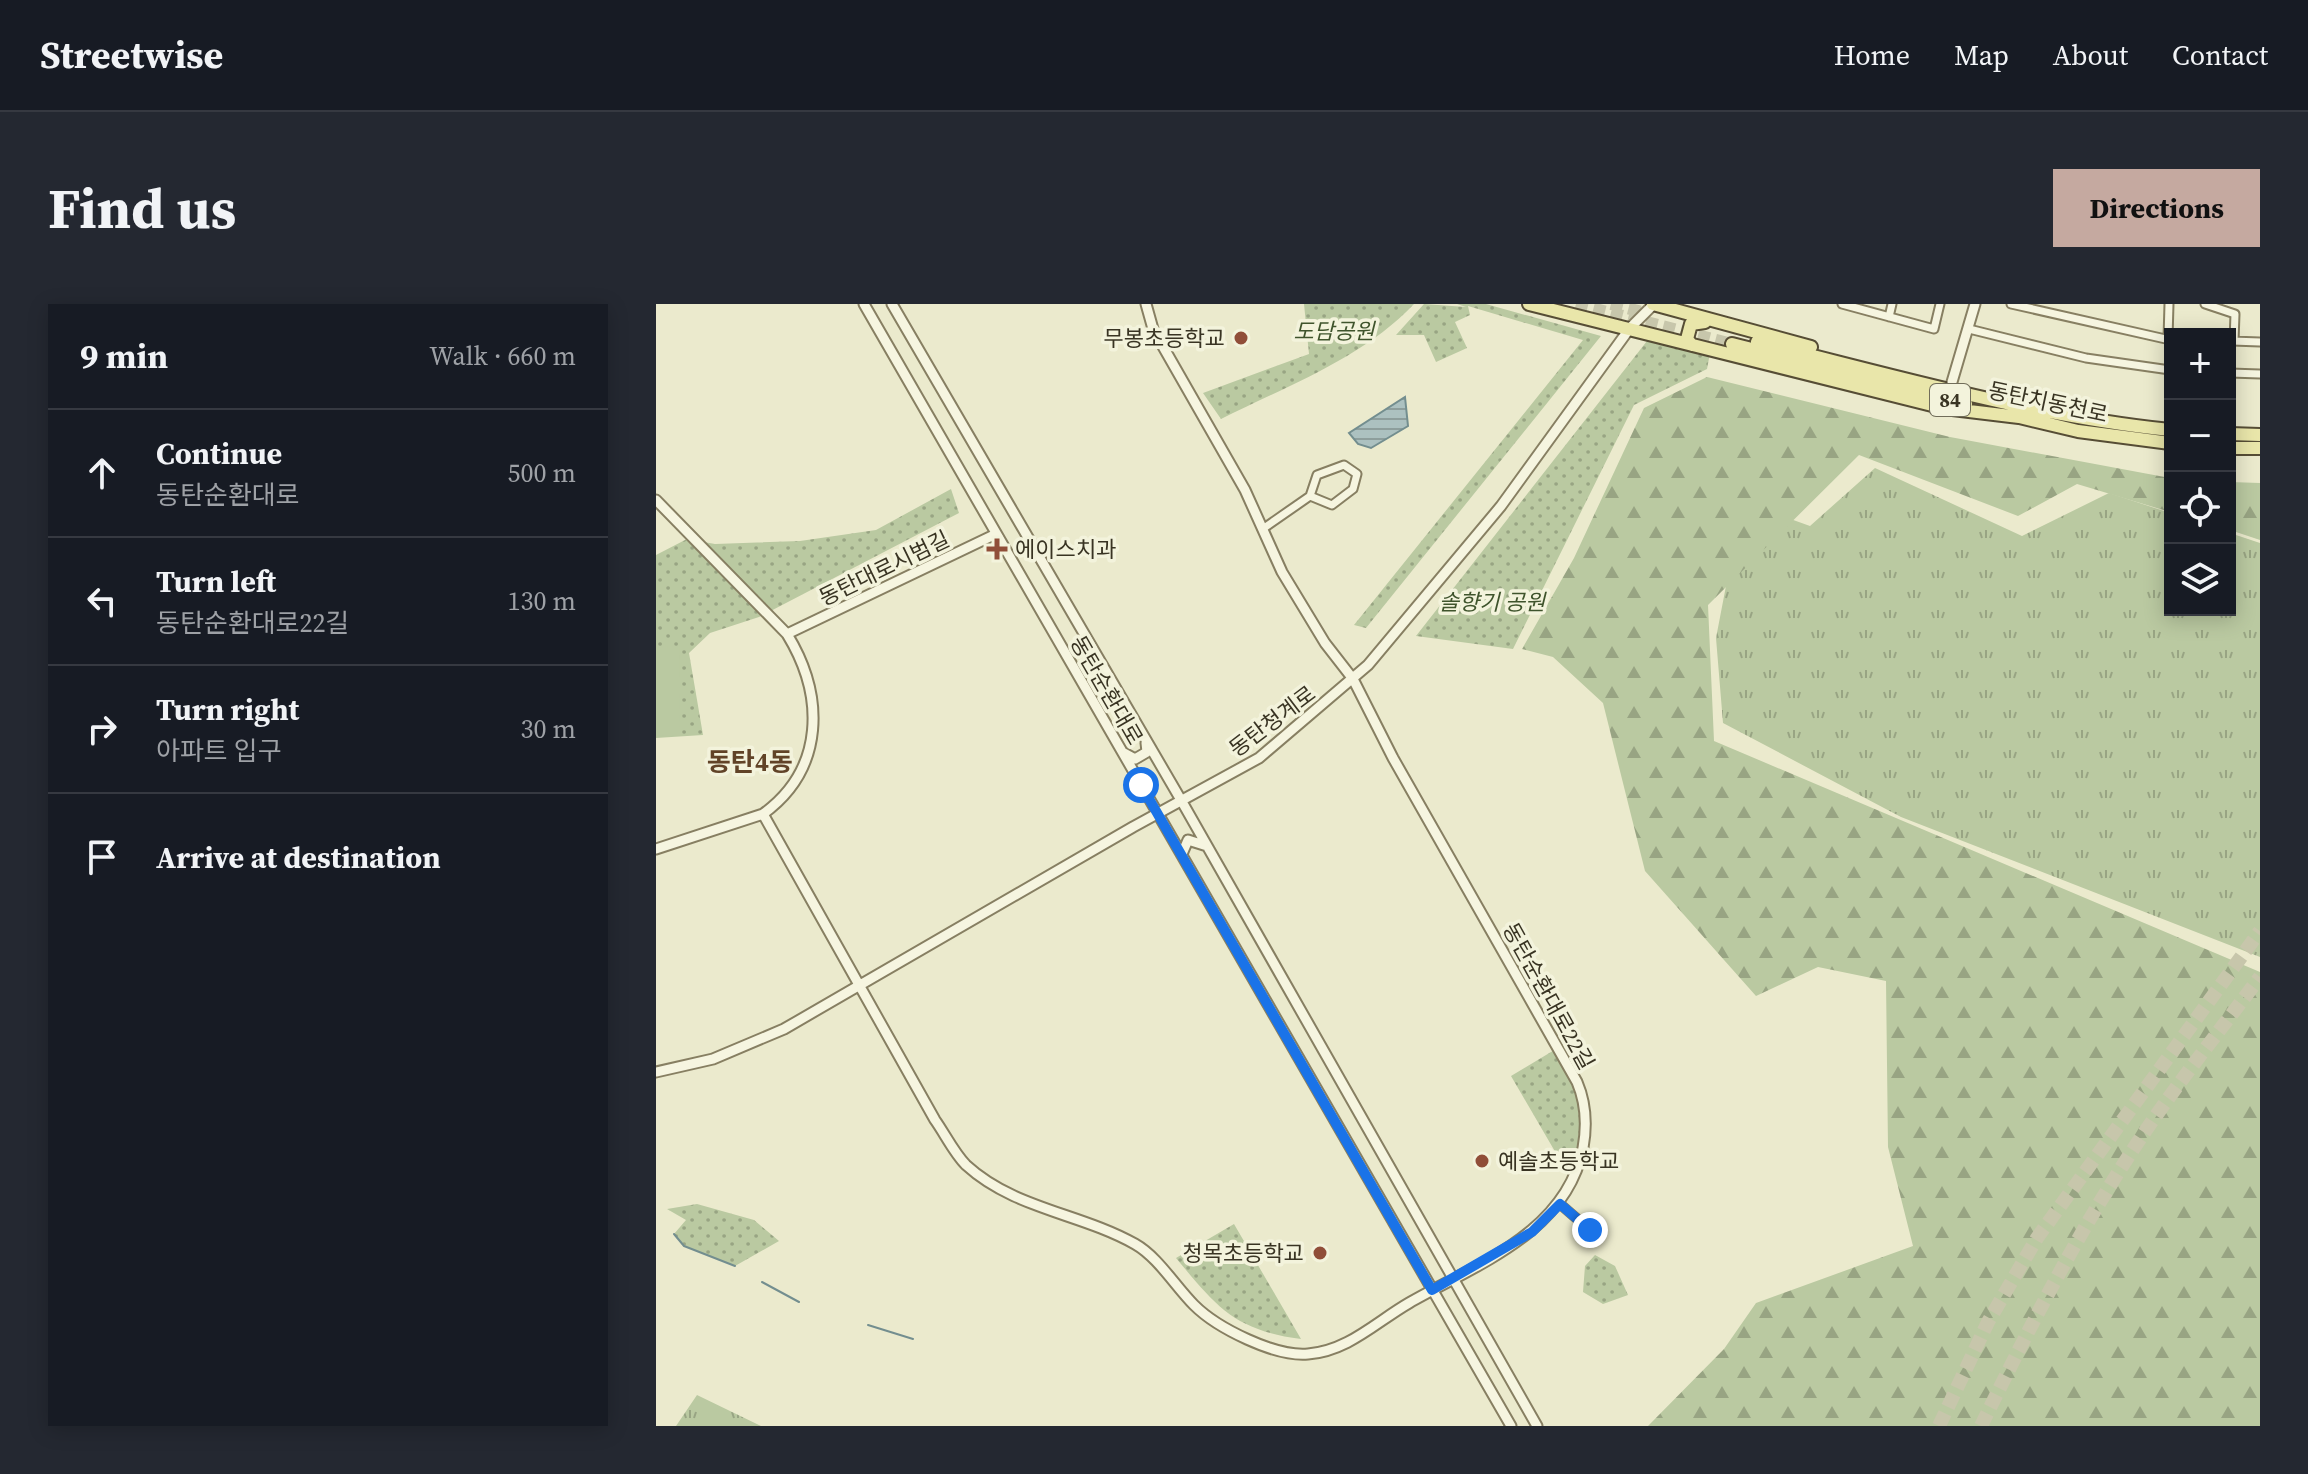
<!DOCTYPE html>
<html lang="en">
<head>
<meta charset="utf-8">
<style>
  :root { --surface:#171b24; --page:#242831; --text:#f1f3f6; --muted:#9ea1a6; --line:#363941; --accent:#c5a9a0 }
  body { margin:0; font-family:"Source Serif 4","Noto Sans KR",serif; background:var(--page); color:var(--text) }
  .controls { position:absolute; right:24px; top:24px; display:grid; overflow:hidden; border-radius:0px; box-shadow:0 4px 20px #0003 }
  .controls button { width:72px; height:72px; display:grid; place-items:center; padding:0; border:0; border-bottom:2px solid var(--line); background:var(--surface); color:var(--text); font:40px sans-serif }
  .stop { position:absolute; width:24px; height:24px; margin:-18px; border:6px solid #1a73e8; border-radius:50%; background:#fff }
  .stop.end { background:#1a73e8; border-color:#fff; box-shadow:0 2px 8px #0008 }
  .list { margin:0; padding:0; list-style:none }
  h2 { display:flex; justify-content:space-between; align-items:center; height:104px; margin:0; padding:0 32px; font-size:34px }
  h2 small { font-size:26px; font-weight:400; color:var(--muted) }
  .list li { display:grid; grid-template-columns:52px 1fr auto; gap:24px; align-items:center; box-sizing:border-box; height:128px; padding:0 32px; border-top:2px solid var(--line) }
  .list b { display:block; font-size:30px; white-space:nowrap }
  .list p { margin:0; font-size:26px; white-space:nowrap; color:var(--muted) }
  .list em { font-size:26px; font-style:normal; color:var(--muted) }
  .icon { flex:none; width:44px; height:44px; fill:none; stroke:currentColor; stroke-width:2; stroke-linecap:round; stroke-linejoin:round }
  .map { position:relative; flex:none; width:1604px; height:1122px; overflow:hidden; border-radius:0px }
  header { display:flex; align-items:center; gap:48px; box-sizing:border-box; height:112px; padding:0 40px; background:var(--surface); border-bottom:2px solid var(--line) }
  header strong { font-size:38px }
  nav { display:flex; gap:44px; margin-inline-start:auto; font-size:28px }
  .intro { display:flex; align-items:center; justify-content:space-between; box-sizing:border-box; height:192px; padding:0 48px }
  h1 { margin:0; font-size:56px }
  .button { padding:20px 36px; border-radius:0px; background:var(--accent); color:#111; font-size:28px; font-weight:700 }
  main { display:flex; gap:48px; padding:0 48px }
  aside { flex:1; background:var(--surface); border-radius:0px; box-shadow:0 4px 20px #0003 }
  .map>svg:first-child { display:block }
  .grass { fill:url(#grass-tufts) }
  .forest { fill:url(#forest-firs) }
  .park { fill:url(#park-dots) }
  .garden { fill:#bac9a1 }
  .water { fill:url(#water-rules); stroke:#738e8f; stroke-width:2 }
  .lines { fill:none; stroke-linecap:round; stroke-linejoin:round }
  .stream { stroke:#738e8f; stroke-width:2 }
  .minor-tunnel { stroke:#c7c6ab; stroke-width:7; stroke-dasharray:7 3.5; stroke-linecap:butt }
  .primary-tunnel { stroke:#c7c6ab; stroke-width:12; stroke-dasharray:12 6; stroke-linecap:butt }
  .motorway-tunnel { stroke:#c7c6ab; stroke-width:14; stroke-dasharray:14 7; stroke-linecap:butt }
  .minor-casing { stroke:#877f62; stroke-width:11 }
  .tertiary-casing { stroke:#877f62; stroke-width:13 }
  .primary-casing { stroke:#564d35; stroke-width:16 }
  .minor { stroke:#f6f5e0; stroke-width:7 }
  .tertiary { stroke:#f6f5e0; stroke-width:9 }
  .primary { stroke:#e9e6aa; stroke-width:12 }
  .route { stroke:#1a73e8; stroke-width:10 }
  .poi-dot { fill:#904e38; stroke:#f3f3dc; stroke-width:3 }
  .labels { text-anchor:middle; stroke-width:7; stroke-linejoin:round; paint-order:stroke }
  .shield { fill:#f3f3dc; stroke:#716d5a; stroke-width:2 }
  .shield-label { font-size:20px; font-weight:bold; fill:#393423 }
  .park-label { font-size:22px; font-style:italic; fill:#3f542c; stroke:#f3f3dc }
  .poi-label { font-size:22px; fill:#393423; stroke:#f3f3dc; text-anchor:end }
  .street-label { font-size:22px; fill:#393423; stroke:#f3f3dc }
  .quarter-label { font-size:26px; font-weight:bold; fill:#614327; stroke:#f3f3dc }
</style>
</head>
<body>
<header>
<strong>Streetwise</strong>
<nav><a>Home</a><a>Map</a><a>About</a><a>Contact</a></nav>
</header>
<div class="intro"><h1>Find us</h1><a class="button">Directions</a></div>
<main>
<aside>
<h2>9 min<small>Walk · 660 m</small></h2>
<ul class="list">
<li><svg class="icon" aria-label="ahead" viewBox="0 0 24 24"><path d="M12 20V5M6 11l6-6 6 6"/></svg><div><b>Continue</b><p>동탄순환대로</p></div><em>500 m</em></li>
<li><svg class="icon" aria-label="left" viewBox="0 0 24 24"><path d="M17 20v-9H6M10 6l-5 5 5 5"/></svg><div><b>Turn left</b><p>동탄순환대로22길</p></div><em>130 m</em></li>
<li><svg class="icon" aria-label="right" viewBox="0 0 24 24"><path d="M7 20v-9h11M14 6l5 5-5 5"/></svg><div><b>Turn right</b><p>아파트 입구</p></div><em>30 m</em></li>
<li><svg class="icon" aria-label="arrive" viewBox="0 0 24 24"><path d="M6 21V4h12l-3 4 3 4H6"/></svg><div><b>Arrive at destination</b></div></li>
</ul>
</aside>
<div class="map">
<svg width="1604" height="1122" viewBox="0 0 1604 1122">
  <defs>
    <pattern id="grass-tufts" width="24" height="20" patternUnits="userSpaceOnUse" patternTransform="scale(2)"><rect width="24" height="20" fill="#bac9a1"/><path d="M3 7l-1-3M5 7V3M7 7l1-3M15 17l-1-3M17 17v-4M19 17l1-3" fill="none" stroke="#98a483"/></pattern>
    <pattern id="forest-firs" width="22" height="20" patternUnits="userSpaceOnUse" patternTransform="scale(2)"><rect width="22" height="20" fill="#bac9a1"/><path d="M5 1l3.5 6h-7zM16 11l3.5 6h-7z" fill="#98a483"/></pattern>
    <pattern id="park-dots" width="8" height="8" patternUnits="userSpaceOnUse" patternTransform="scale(2)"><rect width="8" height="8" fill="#bac9a1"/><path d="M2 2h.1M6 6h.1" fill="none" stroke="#98a483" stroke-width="1.8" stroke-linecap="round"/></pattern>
    <pattern id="water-rules" width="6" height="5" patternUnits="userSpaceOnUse" patternTransform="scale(2)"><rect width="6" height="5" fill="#acc1c0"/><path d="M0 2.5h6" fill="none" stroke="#8d9e9c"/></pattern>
  </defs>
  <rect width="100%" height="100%" fill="#ebeacd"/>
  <!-- grass -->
  <path class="grass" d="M 1219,164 L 1366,232 L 1453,189 L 1514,209 L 1514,306 L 1574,306 L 1574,229 L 1604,239 L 1604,653 L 1245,513 L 1067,419 L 1060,334 L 1079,235 L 1115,208 L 1154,222 Z
    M 41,1091 L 105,1122 L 20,1122 Z"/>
  <!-- forest -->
  <path class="forest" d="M 1051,73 L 1294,133 L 1514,174 L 1514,208 L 1421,180 L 1362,212 L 1203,151 L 1052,301 L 1058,437 L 1604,668 L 1604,1122 L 992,1122 L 1068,1045 L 1100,999 L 1257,942 L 1232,843 L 1230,677 L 1162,663 L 1100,692 L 989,567 L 947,399 L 897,353 L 866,345 L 918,254 L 988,104 Z
    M 1574,178 L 1604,179 L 1604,236 L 1574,226 Z"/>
  <!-- park -->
  <path class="park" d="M 648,0 L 758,0 C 707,54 631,82 565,115 L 547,89 L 653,50 Z
    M 768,0 L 810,3 L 801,0 L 830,0 L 945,32 L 710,324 L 698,321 L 927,36 L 812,2 L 814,11 L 799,18 L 811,44 L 780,58 L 768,31 L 740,31 Z
    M 991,37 L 1054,49 L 1051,65 L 978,101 L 857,345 L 760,332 Z
    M 295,185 L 303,209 L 103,313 L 54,329 L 33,349 L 47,431 L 0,434 L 0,251 L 31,235 L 59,240 L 144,237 L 220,226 Z
    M 900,745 C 929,797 930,817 915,875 L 855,772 Z
    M 41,900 L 98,916 L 123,937 L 79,962 L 28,942 L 18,930 L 30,916 L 11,905 Z
    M 578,920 L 645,1035 C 578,1026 561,1003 520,954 Z
    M 939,951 L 959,962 L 972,991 L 947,1000 L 927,988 L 929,962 Z"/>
  <!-- garden -->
  <path class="garden" d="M 23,342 L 24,431 L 0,432 L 0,344 Z"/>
  <!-- water -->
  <path class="water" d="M 749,93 L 752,122 L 715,144 L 702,140 L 693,129 Z"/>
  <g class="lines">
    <!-- stream -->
    <path class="stream" d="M 18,930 L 28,942 L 79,962
      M 106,978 L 143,998
      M 212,1021 L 257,1035"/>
    <!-- minor-tunnel -->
    <path class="minor-tunnel" d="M 934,926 L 947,939"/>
    <!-- primary-tunnel -->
    <path class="primary-tunnel" d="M 920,0 L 1076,40
      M 955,0 L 994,10"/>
    <!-- motorway-tunnel -->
    <path class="motorway-tunnel" d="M 1283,1122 L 1332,1018 L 1381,934 L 1604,627
      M 1325,1122 C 1374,1022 1425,922 1488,829 C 1524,776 1565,725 1604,673"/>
    <defs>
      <path id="minor" d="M 1186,0 L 1278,25 L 1284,0
        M 1355,0 L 1514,36
        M 1549,0 L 1579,10 L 1578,37
        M 1233,13 L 1236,0
        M 1313,25 L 1430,54 L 1514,66
        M 1512,35 L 1513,0
        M 1576,37 L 1604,38
        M 1574,69 L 1604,70
        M 608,224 L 654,192 L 676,201 L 697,185 L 701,170 L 688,161 L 661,171 L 654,192
        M 904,900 L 934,926"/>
      <path id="tertiary" d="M 208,0 L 855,1122
        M 236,0 L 525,496 L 881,1122
        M 1296,78 L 1319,0
        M 0,196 L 131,330 C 169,392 169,465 107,510 L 0,545
        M 131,330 L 340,230
        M 468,449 L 479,455 L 491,448 L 490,439
        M 107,510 L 279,816 C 289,830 298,849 310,861 C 358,905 424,909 479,940 C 502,953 519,982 538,1001 C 561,1024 619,1053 652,1050 C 692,1047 720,1018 753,999 C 821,960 910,929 927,844 C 931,822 930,799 921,778 L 737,454 L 697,375 L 669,339 L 626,268 L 589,186 L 497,25 L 490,0
        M 526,550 L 532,536 L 551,542
        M 0,768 L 57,755 L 128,725 L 477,523 L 603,454 L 712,361 L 845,202 L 974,24 L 998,0"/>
      <path id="primary" d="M 873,0 L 1288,104 L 1363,113
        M 997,0 L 1155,43
        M 1101,38 C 1236,71 1376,112 1514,126
        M 1076,40 L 1310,100
        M 1036,41 L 1031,35 L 1035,20 L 1049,18
        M 1355,111 L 1422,127 L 1514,139
        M 1574,130 L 1604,131
        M 1574,144 L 1604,144"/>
    </defs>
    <!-- minor casing -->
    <use href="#minor" class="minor-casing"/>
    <!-- tertiary casing -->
    <use href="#tertiary" class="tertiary-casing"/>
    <!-- primary casing -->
    <use href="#primary" class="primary-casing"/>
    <!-- minor -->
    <use href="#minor" class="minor"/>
    <!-- tertiary -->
    <use href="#tertiary" class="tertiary"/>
    <!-- primary -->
    <use href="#primary" class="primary"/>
  </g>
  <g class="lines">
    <!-- route -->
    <path class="route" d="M 485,481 L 776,986 L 876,928 L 904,900 L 934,926"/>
  </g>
  <!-- markers -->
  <g class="poi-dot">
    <circle cx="585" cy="34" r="8"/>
    <path d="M337 233h8v8h8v8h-8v8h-8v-8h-8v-8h8z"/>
    <circle cx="826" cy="857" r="8"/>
    <circle cx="664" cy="949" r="8"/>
  </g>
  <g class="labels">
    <!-- shield labels -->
    <rect class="shield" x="1274" y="80" width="40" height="32" rx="6"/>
    <g class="shield-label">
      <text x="1294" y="103">84</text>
    </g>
    <!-- park labels -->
    <g class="park-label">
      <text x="678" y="35">도담공원</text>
      <text x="836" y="306">솔향기 공원</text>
    </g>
    <!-- poi labels -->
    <g class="poi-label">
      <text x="569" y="42">무봉초등학교</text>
      <text x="359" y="253" text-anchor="start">에이스치과</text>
      <text x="842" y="865" text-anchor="start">예솔초등학교</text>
      <text x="648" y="957">청목초등학교</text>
    </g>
    <!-- street labels -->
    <g class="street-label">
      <text transform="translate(1392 98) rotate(12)" y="8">동탄치동천로</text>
      <text transform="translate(228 264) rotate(-26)" y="8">동탄대로시범길</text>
      <text transform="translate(451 386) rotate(60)" y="8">동탄순환대로</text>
      <text transform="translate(616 417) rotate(-37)" y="8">동탄청계로</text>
      <text transform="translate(893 692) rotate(61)" y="8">동탄순환대로22길</text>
    </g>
    <!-- quarter labels -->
    <g class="quarter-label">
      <text x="94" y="467">동탄4동</text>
    </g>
  </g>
</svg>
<div class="controls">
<button>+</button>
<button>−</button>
<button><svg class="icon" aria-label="locate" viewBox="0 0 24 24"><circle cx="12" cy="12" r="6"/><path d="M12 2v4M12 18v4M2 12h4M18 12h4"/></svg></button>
<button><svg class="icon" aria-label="layers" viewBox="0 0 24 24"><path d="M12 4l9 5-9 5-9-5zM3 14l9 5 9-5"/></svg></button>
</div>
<div class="stop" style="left:485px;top:481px"></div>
<div class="stop end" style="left:934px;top:926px"></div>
</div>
</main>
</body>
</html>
